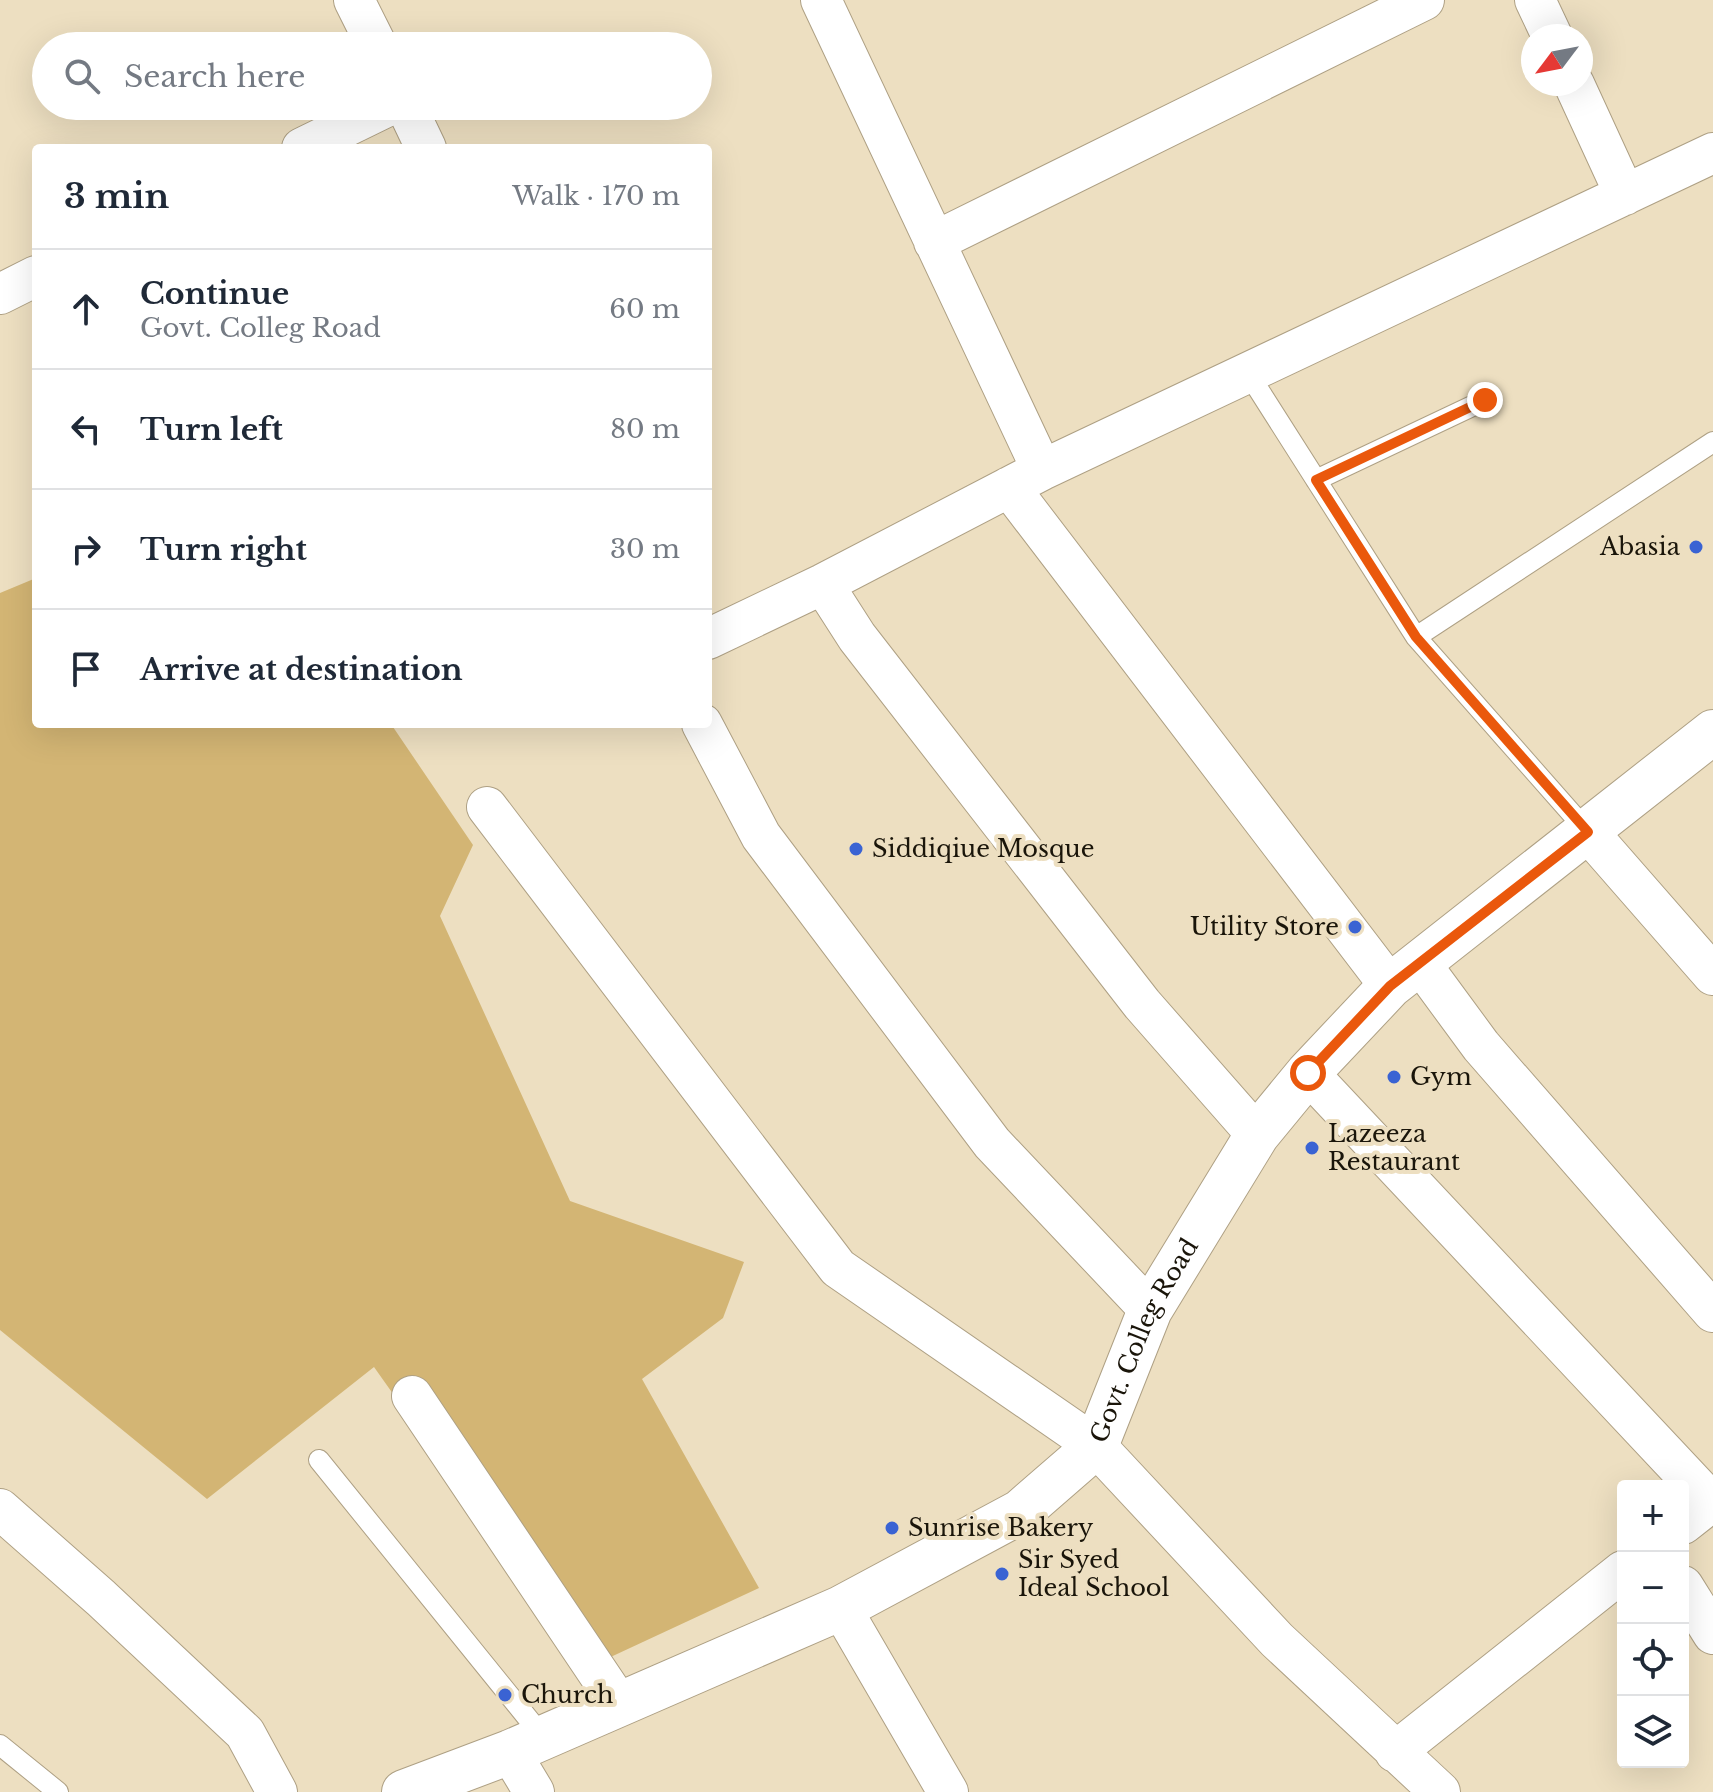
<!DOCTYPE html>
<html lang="en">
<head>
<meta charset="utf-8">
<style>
  :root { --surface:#fff; --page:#f2f2f3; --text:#1f2937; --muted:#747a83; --line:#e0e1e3 }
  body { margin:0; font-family:"Libre Baskerville",serif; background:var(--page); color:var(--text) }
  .controls { position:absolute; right:24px; bottom:24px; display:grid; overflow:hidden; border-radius:8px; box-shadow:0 8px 32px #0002 }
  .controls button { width:72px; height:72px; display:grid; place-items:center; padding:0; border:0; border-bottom:2px solid var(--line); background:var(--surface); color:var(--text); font:40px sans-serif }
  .compass { position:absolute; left:1521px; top:24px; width:72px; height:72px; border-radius:50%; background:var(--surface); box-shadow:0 8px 32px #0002; rotate:238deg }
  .stop { position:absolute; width:24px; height:24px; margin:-18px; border:6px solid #ea580c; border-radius:50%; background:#fff }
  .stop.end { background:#ea580c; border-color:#fff; box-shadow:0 2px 8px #0008 }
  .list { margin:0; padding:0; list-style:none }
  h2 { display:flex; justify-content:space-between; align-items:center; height:104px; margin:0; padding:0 32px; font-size:34px }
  h2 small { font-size:26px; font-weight:400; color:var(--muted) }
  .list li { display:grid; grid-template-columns:52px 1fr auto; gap:24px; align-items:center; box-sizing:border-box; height:120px; padding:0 32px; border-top:2px solid var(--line) }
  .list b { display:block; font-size:30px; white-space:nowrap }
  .list p { margin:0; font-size:26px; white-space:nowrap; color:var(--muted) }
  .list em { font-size:26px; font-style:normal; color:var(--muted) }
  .icon { flex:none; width:44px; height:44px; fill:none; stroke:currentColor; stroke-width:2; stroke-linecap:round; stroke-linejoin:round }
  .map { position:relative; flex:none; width:1713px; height:1792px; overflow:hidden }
  .search { position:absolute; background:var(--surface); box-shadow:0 8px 32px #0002; left:32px; top:32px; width:680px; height:88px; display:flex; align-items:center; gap:20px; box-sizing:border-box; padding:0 28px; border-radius:44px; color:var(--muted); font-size:30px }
  .panel { position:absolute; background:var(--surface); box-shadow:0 8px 32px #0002; left:32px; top:144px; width:680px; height:584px; border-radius:8px }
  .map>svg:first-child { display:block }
  .green { fill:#d3b574 }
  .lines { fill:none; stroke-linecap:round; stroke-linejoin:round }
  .lane-casing { stroke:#aea084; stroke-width:22 }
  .street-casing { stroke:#aea084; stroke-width:42 }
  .secondary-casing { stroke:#aea084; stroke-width:46 }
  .lane { stroke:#fff; stroke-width:20 }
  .street { stroke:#fff; stroke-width:40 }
  .secondary { stroke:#fff; stroke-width:44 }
  .route { stroke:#ea580c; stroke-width:10 }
  .poi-dot { fill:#3a63d3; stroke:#eddfc1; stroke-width:3 }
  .labels { text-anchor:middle; stroke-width:8; stroke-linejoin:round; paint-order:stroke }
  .poi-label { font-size:24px; fill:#1a150a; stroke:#eddfc1; text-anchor:start }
  .street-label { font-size:24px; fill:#1a150a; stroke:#eddfc1 }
</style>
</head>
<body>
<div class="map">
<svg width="1713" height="1792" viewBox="0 0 1713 1792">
  <rect width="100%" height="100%" fill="#eddfc1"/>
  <!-- green -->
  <path class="green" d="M 36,578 L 36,724 L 391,724 L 473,845 L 440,916 L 570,1201 L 744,1262 L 723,1318 L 642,1379 L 759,1588 L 587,1668 L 374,1367 L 207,1499 L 0,1330 L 0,593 Z"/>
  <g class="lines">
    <defs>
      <path id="lane" d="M 1248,373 L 1416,637 L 1588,832
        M 1316,480 L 1485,400
        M 1416,637 L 1713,442
        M 319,1460 L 543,1737
        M 0,1745 L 58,1792"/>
      <path id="street" d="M 354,0 L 377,46
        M 821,0 L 1042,470
        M 1535,0 L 1552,36
        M 1574,84 L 1625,195
        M 406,106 L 426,148
        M 302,148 L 388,106
        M 934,242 L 1424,0
        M 0,294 L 36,276
        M 1009,487 L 1390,986
        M 823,584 L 857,637 L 1142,1004 L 1257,1135
        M 708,639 L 823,584 L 1042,470 L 1713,153
        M 702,724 L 761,836 L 992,1143 L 1150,1310
        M 487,807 L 838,1268 L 1096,1446 L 1277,1640 L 1440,1792
        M 1588,832 L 1713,975
        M 1420,963 L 1481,1046 L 1713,1312
        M 1308,1073 L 1711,1502 L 1683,1524
        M 412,1396 L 619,1704
        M 0,1509 L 101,1598 L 245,1733 L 277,1792
        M 1683,1586 L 1713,1634
        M 841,1608 L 948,1792
        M 510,1752 L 534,1792
        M 1395,1752 L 1623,1571"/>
      <g id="secondary">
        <path id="s1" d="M 404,1792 L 510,1752 L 841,1608 L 1020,1512 L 1096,1446 L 1150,1310 L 1257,1135 L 1308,1073 L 1390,986 L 1713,732"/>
      </g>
    </defs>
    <!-- lane casing -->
    <use href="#lane" class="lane-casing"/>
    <!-- street casing -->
    <use href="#street" class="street-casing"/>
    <!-- secondary casing -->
    <use href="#secondary" class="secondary-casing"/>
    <!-- lane -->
    <use href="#lane" class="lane"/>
    <!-- street -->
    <use href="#street" class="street"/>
    <!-- secondary -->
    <use href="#secondary" class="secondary"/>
  </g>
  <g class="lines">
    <!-- route -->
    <path class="route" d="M 1308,1073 L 1390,986 L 1588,832 L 1416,637 L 1316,480 L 1485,400"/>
  </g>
  <!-- markers -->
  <g class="poi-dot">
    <circle cx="1696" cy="547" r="8"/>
    <circle cx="856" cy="849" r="8"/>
    <circle cx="1355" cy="927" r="8"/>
    <circle cx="1394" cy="1077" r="8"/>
    <circle cx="1312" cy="1148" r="8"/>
    <circle cx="892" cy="1528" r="8"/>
    <circle cx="1002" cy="1574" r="8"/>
    <circle cx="505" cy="1695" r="8"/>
  </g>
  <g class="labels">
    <!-- poi labels -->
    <g class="poi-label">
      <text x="1680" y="555" text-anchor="end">Abasia</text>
      <text x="872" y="857">Siddiqiue Mosque</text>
      <text x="1339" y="935" text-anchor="end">Utility Store</text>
      <text x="1410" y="1085">Gym</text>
      <text x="1328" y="1142">Lazeeza<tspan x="1328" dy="28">Restaurant</tspan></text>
      <text x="908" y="1536">Sunrise Bakery</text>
      <text x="1018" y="1568">Sir Syed<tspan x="1018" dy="28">Ideal School</tspan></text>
      <text x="521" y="1703">Church</text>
    </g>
    <!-- street labels -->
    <g class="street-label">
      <text dy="8" stroke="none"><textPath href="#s1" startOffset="894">Govt. Colleg Road</textPath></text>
    </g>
  </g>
</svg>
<div class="controls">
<button>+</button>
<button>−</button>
<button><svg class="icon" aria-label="locate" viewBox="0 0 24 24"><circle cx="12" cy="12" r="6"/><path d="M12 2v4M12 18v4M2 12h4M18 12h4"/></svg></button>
<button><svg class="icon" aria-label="layers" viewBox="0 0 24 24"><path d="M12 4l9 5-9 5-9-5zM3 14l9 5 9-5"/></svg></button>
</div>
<svg class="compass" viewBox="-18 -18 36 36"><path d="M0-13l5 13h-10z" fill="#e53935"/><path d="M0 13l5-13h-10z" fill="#747a83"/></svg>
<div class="stop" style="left:1308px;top:1073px"></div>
<div class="stop end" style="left:1485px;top:400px"></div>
<div class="search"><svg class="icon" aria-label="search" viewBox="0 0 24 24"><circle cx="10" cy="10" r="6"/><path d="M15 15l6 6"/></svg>Search here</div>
<section class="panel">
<h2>3 min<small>Walk · 170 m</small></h2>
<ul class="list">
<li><svg class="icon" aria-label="ahead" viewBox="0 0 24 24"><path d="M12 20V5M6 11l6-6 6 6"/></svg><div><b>Continue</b><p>Govt. Colleg Road</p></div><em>60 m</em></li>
<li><svg class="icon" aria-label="left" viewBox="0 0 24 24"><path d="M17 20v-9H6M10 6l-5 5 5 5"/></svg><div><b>Turn left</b></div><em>80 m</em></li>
<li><svg class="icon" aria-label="right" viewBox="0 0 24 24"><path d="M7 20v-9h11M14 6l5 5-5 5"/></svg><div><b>Turn right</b></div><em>30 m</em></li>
<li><svg class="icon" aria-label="arrive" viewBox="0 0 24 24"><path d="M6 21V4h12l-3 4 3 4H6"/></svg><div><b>Arrive at destination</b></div></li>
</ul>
</section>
</div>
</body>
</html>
